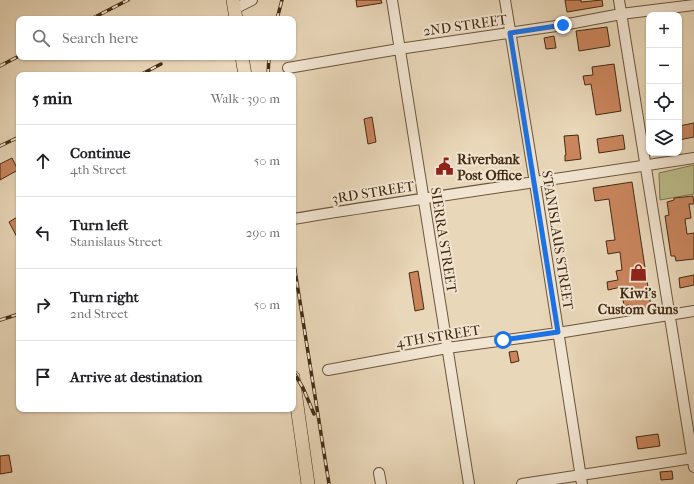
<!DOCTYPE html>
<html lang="en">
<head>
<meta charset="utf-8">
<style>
  :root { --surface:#fff; --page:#f6f6f6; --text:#202124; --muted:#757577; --line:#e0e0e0 }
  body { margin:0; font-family:"IM FELL French Canon",serif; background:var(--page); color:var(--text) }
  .controls { position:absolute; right:12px; top:12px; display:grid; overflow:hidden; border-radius:8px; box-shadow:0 1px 3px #0004 }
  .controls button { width:36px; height:36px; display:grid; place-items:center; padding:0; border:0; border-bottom:1px solid var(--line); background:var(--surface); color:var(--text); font:20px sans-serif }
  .stop { position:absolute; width:12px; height:12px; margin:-9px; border:3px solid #1a73e8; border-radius:50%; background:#fff }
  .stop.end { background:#1a73e8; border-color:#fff; box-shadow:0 1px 4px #0008 }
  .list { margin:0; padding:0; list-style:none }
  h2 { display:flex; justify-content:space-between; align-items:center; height:52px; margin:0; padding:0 16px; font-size:17px }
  h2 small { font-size:13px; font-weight:400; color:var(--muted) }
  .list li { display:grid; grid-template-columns:26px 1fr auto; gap:12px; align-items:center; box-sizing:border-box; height:72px; padding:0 16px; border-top:1px solid var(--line) }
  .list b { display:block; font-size:15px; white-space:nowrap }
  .list p { margin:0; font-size:13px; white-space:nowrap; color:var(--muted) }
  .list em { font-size:13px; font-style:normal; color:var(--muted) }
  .icon { flex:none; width:22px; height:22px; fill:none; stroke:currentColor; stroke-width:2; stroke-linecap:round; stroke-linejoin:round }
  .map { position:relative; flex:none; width:694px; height:484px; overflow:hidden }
  .search { position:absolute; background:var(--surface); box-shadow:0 1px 3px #0004; left:16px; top:16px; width:280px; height:44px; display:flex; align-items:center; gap:10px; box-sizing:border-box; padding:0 14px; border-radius:8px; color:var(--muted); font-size:15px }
  .panel { position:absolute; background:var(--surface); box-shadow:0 1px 3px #0004; left:16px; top:72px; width:280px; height:340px; border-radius:8px }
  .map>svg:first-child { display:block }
  .green { fill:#bcbd8b; stroke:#80744e }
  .building { fill:#ca855d; stroke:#432a11 }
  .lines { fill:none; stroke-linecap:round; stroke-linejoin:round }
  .minor-casing { stroke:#6c553b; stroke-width:12 }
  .major-casing { stroke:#432a11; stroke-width:14 }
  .minor { stroke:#f1e5d2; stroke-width:10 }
  .major { stroke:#e9d7b9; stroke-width:13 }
  .rail-casing { stroke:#432a11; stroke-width:3.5 }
  .rail { stroke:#f1e5d2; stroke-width:2; stroke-dasharray:6; stroke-linecap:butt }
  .route { stroke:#1a73e8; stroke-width:5 }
  .labels { text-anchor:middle; stroke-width:4; stroke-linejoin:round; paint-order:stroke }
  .street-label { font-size:14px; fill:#432a11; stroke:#f1e5d2 }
  .poi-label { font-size:14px; font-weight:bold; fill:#432a11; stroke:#f1e5d2; text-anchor:start }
</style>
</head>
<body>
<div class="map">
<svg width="694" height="484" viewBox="0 0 694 484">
  <rect width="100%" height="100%" fill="#e9d7b9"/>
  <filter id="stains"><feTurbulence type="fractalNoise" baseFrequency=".005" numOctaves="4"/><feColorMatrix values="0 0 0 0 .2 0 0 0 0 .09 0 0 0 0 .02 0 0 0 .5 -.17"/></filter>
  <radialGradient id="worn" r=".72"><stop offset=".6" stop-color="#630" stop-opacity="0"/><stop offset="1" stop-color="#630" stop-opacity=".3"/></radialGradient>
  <!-- green -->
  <path class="green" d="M 694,165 L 694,194 L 660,200 L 659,173 Z"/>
  <!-- building -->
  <path class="building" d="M 356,0 L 381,0 L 382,3 L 357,7 Z
    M 565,0 L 581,0 L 581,2 L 602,0 L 603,6 L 567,12 Z
    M 607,27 L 610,46 L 579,51 L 576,31 Z
    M 554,36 L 556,48 L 546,49 L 544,38 Z
    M 614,64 L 621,111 L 596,115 L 591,84 L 585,85 L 583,76 L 593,75 L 592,67 Z
    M 372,117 L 376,142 L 368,144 L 364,119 Z
    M 694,123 L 694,137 L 679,140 L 679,126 Z
    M 578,135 L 581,159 L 565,161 L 565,155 L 566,155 L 564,136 Z
    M 623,135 L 625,149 L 599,153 L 597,139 Z
    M 12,158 L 18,170 L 0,180 L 0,164 Z
    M 632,182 L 651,307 L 629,310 L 629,305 L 624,306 L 621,287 L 608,290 L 607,282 L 618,280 L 616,271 L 622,270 L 620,252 L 608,254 L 606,241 L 615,240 L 609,199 L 595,201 L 593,188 Z
    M 693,196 L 694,204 L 689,204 L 691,218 L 685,219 L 687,234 L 694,233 L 694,259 L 676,261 L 675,256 L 671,256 L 665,216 L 669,215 L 667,202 L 674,200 L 674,198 Z
    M 19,216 L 19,241 L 9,222 Z
    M 418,271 L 424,309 L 415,311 L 409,273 Z
    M 694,275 L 694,285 L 680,288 L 679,278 Z
    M 517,351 L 519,361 L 511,363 L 509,352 Z
    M 658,434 L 660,446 L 638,449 L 636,437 Z
    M 9,455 L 12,472 L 0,474 L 0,456 Z
    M 672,471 L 673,479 L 661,480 L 660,472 Z"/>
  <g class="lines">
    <defs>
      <path id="minor" d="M 392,0 L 469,484
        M 505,0 L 535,183 L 582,484
        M 619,0 L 694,467
        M 234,9 L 252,0
        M 288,68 L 399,49 L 563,25 L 621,14 L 694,5
        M 293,219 C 427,197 560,179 694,158
        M 328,370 L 447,348 L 558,333 L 694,311
        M 379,473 L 381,484
        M 522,484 L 694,458"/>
      <path id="major" d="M 233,0 L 236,19
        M 242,57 L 245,75
        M 293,377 L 308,484"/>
    </defs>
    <!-- minor casing -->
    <use href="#minor" class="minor-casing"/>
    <!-- major casing -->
    <use href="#major" class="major-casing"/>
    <!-- minor -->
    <use href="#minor" class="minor"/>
    <!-- major -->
    <use href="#major" class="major"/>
    <defs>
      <path id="rail" d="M 91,19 L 128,0
        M 277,19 L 282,0
        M 0,66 L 19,56
        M 140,75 L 161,64
        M 268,75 L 269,57
        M 0,146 L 19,137
        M 293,258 L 329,484
        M 0,320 L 19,314
        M 293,371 L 303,388 L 314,414"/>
    </defs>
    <!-- rail casing -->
    <use href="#rail" class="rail-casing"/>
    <!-- rail -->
    <use href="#rail" class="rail"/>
  </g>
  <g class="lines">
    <!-- route -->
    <path class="route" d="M 503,340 L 558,332 L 510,33 L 563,25"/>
  </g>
  <!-- icons -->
  <defs>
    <symbol id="civic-bare" viewBox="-9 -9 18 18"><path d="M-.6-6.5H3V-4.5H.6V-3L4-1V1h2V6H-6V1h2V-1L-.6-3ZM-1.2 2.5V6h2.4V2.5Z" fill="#8f2418" stroke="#f1e5d2" stroke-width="2.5" paint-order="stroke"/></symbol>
    <symbol id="shop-bare" viewBox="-9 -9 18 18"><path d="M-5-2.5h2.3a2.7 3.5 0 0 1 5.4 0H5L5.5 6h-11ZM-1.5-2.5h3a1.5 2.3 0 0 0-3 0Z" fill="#8f2418" stroke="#f1e5d2" stroke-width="2.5" paint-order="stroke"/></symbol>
  </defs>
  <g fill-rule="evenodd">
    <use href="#civic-bare" x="432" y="154" width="25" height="25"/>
    <use href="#shop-bare" x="626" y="260" width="25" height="25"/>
  </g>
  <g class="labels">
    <!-- street labels -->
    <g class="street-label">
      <text transform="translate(465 25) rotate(-8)" y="5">2ND STREET</text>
      <text transform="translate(373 192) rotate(-9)" y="5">3RD STREET</text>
      <text transform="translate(444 240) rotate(81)" y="5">SIERRA STREET</text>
      <text transform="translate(558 240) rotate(81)" y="5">STANISLAUS STREET</text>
      <text transform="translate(438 336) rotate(-9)" y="5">4TH STREET</text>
    </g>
    <!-- poi labels -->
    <g class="poi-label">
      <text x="457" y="164">Riverbank<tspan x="457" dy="16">Post Office</tspan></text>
      <text x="638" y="298" text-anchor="middle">Kiwi's<tspan x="638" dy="16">Custom Guns</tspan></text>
    </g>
  </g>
  <rect width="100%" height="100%" filter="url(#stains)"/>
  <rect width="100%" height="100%" fill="url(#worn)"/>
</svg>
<div class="controls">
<button>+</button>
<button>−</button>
<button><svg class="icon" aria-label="locate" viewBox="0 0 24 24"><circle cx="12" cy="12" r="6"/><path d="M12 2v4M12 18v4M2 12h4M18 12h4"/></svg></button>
<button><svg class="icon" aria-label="layers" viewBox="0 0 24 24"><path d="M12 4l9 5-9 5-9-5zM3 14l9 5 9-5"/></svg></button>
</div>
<div class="stop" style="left:503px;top:340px"></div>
<div class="stop end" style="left:563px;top:25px"></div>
<div class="search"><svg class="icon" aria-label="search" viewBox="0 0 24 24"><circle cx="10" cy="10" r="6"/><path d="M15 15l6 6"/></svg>Search here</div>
<section class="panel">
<h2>5 min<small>Walk · 390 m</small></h2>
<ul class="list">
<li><svg class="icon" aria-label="ahead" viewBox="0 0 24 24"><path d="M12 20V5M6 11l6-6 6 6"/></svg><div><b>Continue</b><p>4th Street</p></div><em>50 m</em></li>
<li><svg class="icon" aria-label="left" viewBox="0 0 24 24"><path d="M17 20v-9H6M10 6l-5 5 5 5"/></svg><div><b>Turn left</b><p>Stanislaus Street</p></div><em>290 m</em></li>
<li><svg class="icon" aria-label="right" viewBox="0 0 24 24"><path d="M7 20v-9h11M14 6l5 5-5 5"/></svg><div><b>Turn right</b><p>2nd Street</p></div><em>50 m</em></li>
<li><svg class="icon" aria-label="arrive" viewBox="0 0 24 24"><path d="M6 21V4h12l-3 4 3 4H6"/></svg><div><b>Arrive at destination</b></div></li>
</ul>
</section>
</div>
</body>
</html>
